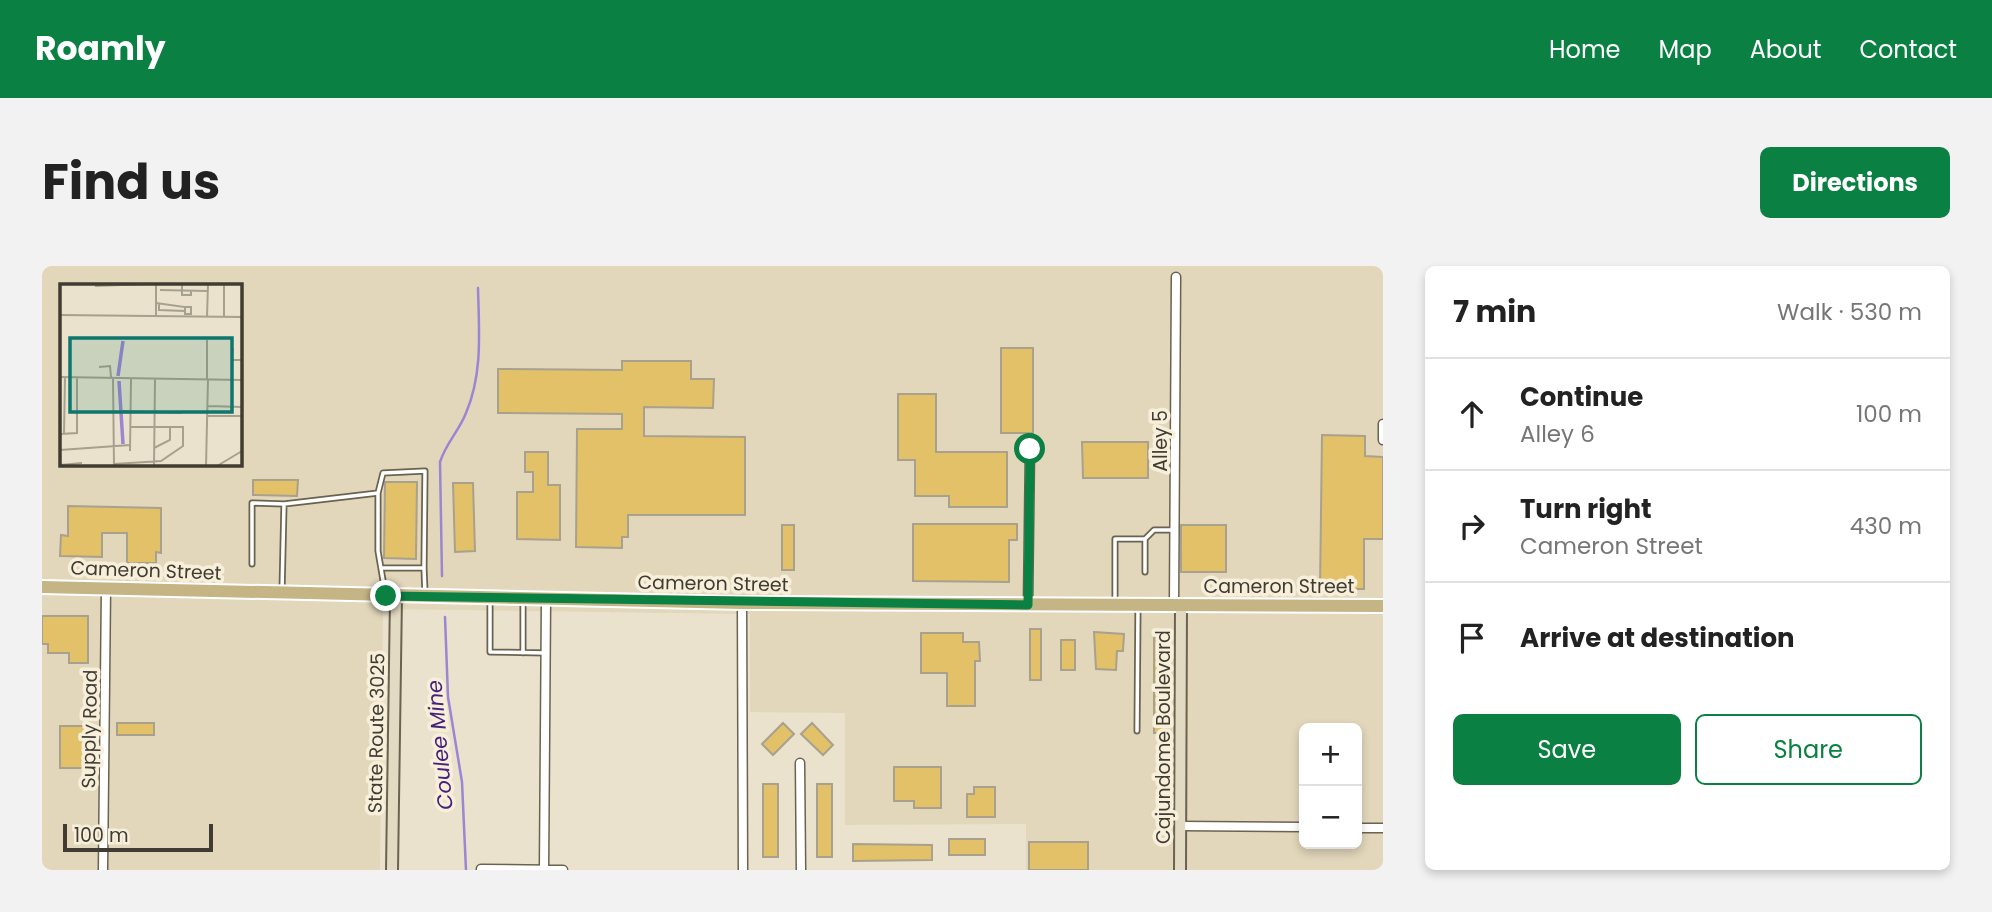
<!DOCTYPE html>
<html lang="en">
<head>
<meta charset="utf-8">
<style>
  :root { --surface:#fff; --page:#f2f2f2; --text:#222; --muted:#767676; --line:#e0e0e0; --accent:#0b8043 }
  body { margin:0; font-family:Poppins,sans-serif; background:var(--page); color:var(--text) }
  .controls { position:absolute; right:21px; bottom:21px; display:grid; overflow:hidden; border-radius:10px; box-shadow:0 4px 10px #0003 }
  .controls button { width:63px; height:63px; display:grid; place-items:center; padding:0; border:0; border-bottom:2px solid var(--line); background:var(--surface); color:var(--text); font:35px sans-serif }
  .scale { position:absolute; left:21px; bottom:18px; width:150px; box-sizing:border-box; padding-left:7px; border:4px solid #403c34; border-top:0; font-size:19px; line-height:24px; white-space:nowrap; color:#403c34; -webkit-text-stroke:5px #f7efd9; paint-order:stroke }
  .stop { position:absolute; width:21px; height:21px; margin:-16px; border:5px solid #0b8043; border-radius:50%; background:#fff }
  .stop.end { background:#0b8043; border-color:#fff; box-shadow:0 2px 7px #0008 }
  .list { margin:0; padding:0; list-style:none }
  h2 { display:flex; justify-content:space-between; align-items:center; height:91px; margin:0; padding:0 28px; font-size:30px }
  h2 small { font-size:23px; font-weight:400; color:var(--muted) }
  .list li { display:grid; grid-template-columns:46px 1fr auto; gap:21px; align-items:center; box-sizing:border-box; height:112px; padding:0 28px; border-top:2px solid var(--line) }
  .list b { display:block; font-size:26px; white-space:nowrap }
  .list p { margin:0; font-size:23px; white-space:nowrap; color:var(--muted) }
  .list em { font-size:23px; font-style:normal; color:var(--muted) }
  .actions { display:flex; gap:14px; padding:21px 28px }
  .actions a { flex:1; padding:16px 0; border:2px solid var(--accent); border-radius:10px; text-align:center; font-size:24px; color:var(--accent) }
  .actions .main { background:var(--accent); color:#fff }
  .icon { flex:none; width:38px; height:38px; fill:none; stroke:currentColor; stroke-width:2; stroke-linecap:round; stroke-linejoin:round }
  .map { position:relative; flex:none; width:1341px; height:604px; overflow:hidden; border-radius:10px }
  header { display:flex; align-items:center; gap:42px; box-sizing:border-box; height:98px; padding:0 35px; background:var(--accent); color:#fff }
  header strong { font-size:33px }
  nav { display:flex; gap:38px; margin-inline-start:auto; font-size:24px }
  .intro { display:flex; align-items:center; justify-content:space-between; box-sizing:border-box; height:168px; padding:0 42px }
  h1 { margin:0; font-size:49px }
  .button { padding:18px 32px; border-radius:10px; background:var(--accent); color:#fff; font-size:24px; font-weight:700 }
  main { display:flex; gap:42px; padding:0 42px }
  aside { flex:1; background:var(--surface); border-radius:10px; box-shadow:0 4px 10px #0003 }
  .map>svg:first-child { display:block }
  .built { fill:#e2d7bb; fill-rule:evenodd }
  .lines { fill:none; stroke-linecap:round; stroke-linejoin:round }
  .stream { stroke:#9c85d2; stroke-width:2.5 }
  .building { fill:#e2c168; stroke:#a8a18d; stroke-width:2 }
  .lane-casing { stroke:#6a6350; stroke-width:7 }
  .street-casing { stroke:#6a6350; stroke-width:11 }
  .secondary-casing { stroke:#6a6350; stroke-width:14 }
  .primary-casing { stroke:#fff; stroke-width:16 }
  .lane { stroke:#fff; stroke-width:3.5 }
  .street { stroke:#fff; stroke-width:8 }
  .secondary { stroke:#e2dac2; stroke-width:10 }
  .primary { stroke:#c5b585; stroke-width:12 }
  .route { stroke:#0b8043; stroke-width:9 }
  .labels { text-anchor:middle; stroke-width:7; stroke-linejoin:round; paint-order:stroke }
  .street-label { font-size:19px; fill:#403c34; stroke:#f7efd9 }
  .water-label { font-size:21px; font-style:italic; fill:#47227c; stroke:#f7efd9 }
  .inset-river { fill:none; stroke:#9c85d2; stroke-width:3.5 }
  .inset-road { fill:none; stroke:#a6a08f; stroke-width:2 }
  .view { fill:#0f766e; fill-opacity:0.15; stroke:#0f766e; stroke-width:3.5 }
  .inset-edge { fill:none; stroke:#403c34; stroke-width:3.5 }
</style>
</head>
<body>
<header>
<strong>Roamly</strong>
<nav><a>Home</a><a>Map</a><a>About</a><a>Contact</a></nav>
</header>
<div class="intro"><h1>Find us</h1><a class="button">Directions</a></div>
<main>
<div class="map">
<svg width="1341" height="604" viewBox="0 0 1341 604">
  <rect width="100%" height="100%" fill="#eae2cc"/>
  <!-- built -->
  <path class="built" d="M 0,0 L 1341,0 L 1341,604 L 984,604 L 984,558 L 803,559 L 803,447 L 708,446 L 708,348 L 341,343 L 338,604 L 0,604 ZM 19,19 L 198,19 L 198,198 L 19,198 ZM 1262,462 L 1315,462 L 1315,578 L 1262,578 Z"/>
  <g class="lines">
    <!-- stream -->
    <path class="stream" d="M 400,310 L 398,196 C 404,177 417,165 424,147 C 441,107 437,65 436,22
      M 403,351 L 406,431 L 420,516 L 424,604"/>
  </g>
  <!-- building -->
  <path class="building" d="M 959,82 L 991,82 L 991,167 L 959,167 Z
    M 580,95 L 649,95 L 649,113 L 672,113 L 671,142 L 602,141 L 602,170 L 703,171 L 703,249 L 586,249 L 586,271 L 580,271 L 580,282 L 534,281 L 535,163 L 580,163 L 580,148 L 456,147 L 456,103 L 580,104 Z
    M 856,128 L 894,128 L 894,186 L 965,186 L 965,241 L 907,241 L 907,230 L 873,230 L 873,194 L 856,194 Z
    M 1280,169 L 1323,170 L 1323,190 L 1341,191 L 1341,273 L 1322,273 L 1322,323 L 1278,323 Z
    M 1040,176 L 1106,176 L 1106,212 L 1041,212 Z
    M 483,186 L 506,186 L 506,219 L 518,219 L 518,274 L 475,273 L 475,226 L 491,226 L 491,206 L 483,206 Z
    M 211,214 L 256,214 L 255,230 L 211,229 Z
    M 343,216 L 375,216 L 374,293 L 342,292 Z
    M 411,217 L 431,217 L 433,285 L 413,286 Z
    M 26,240 L 119,242 L 119,287 L 114,286 L 114,297 L 85,297 L 85,267 L 60,267 L 60,291 L 18,290 L 19,269 L 26,270 Z
    M 871,258 L 975,258 L 975,274 L 967,274 L 967,316 L 871,315 Z
    M 740,259 L 752,259 L 752,304 L 740,304 Z
    M 1139,259 L 1184,259 L 1184,306 L 1139,306 Z
    M 0,350 L 46,350 L 46,397 L 27,397 L 27,387 L 6,387 L 6,378 L 0,378 Z
    M 988,363 L 999,363 L 999,414 L 988,414 Z
    M 1052,366 L 1082,368 L 1081,385 L 1075,385 L 1074,404 L 1054,403 Z
    M 879,367 L 921,367 L 921,376 L 937,376 L 938,395 L 933,395 L 933,440 L 905,440 L 905,407 L 879,407 Z
    M 1112,372 L 1124,372 L 1124,467 L 1112,467 Z
    M 1019,374 L 1033,374 L 1033,404 L 1019,404 Z
    M 75,457 L 112,457 L 112,469 L 75,469 Z
    M 741,457 L 752,468 L 731,489 L 720,478 Z
    M 770,457 L 791,479 L 781,489 L 759,468 Z
    M 18,460 L 46,460 L 46,502 L 18,502 Z
    M 852,501 L 899,501 L 899,542 L 872,542 L 872,535 L 852,535 Z
    M 721,518 L 736,518 L 736,591 L 721,591 Z
    M 775,518 L 790,518 L 790,591 L 775,591 Z
    M 932,521 L 953,521 L 953,551 L 925,551 L 925,528 L 932,528 Z
    M 907,573 L 943,573 L 943,589 L 907,589 Z
    M 987,576 L 1046,576 L 1046,604 L 987,604 Z
    M 811,578 L 890,579 L 890,594 L 811,595 Z"/>
  <g class="lines">
    <defs>
      <path id="lane" d="M 336,227 L 341,207 L 383,205 L 382,302
        M 242,238 L 336,227 L 336,285 L 343,326
        M 1103,273 L 1112,264 L 1132,264
        M 210,298 L 210,237 L 242,238 L 240,325
        M 339,302 L 382,302 L 383,327
        M 448,335 L 448,386 L 504,387
        M 1073,336 L 1073,273 L 1103,273 L 1103,306
        M 481,387 L 481,336
        M 1095,465 L 1096,341"/>
      <path id="street" d="M 1341,158 L 1341,174
        M 700,337 L 701,604
        M 986,339 L 988,182
        M 1132,339 L 1134,11
        M 758,497 L 759,604
        M 1139,560 L 1262,561
        M 1315,562 L 1341,562
        M 439,603 L 521,604
        M 61,604 L 64,322
        M 502,604 L 504,334"/>
      <path id="secondary" d="M 350,604 L 354,330
        M 1138,604 L 1139,339"/>
      <path id="primary" d="M 0,321 L 700,337 L 1341,340"/>
    </defs>
    <!-- lane casing -->
    <use href="#lane" class="lane-casing"/>
    <!-- street casing -->
    <use href="#street" class="street-casing"/>
    <!-- secondary casing -->
    <use href="#secondary" class="secondary-casing"/>
    <!-- primary casing -->
    <use href="#primary" class="primary-casing"/>
    <!-- lane -->
    <use href="#lane" class="lane"/>
    <!-- street -->
    <use href="#street" class="street"/>
    <!-- secondary -->
    <use href="#secondary" class="secondary"/>
    <!-- primary -->
    <use href="#primary" class="primary"/>
  </g>
  <g class="lines">
    <!-- route -->
    <path class="route" d="M 344,330 L 986,339 L 988,183"/>
  </g>
  <g class="labels">
    <!-- street labels -->
    <g class="street-label">
      <text transform="translate(1118 175) rotate(-90)" y="7">Alley 5</text>
      <text transform="translate(104 304) rotate(2)" y="7">Cameron Street</text>
      <text transform="translate(671 317) rotate(1)" y="7">Cameron Street</text>
      <text x="1237" y="327">Cameron Street</text>
      <text transform="translate(47 463) rotate(-89)" y="7">Supply Road</text>
      <text transform="translate(334 467) rotate(-89)" y="7">State Route 3025</text>
      <text transform="translate(1121 471) rotate(-90)" y="7">Cajundome Boulevard</text>
    </g>
    <!-- water labels -->
    <g class="water-label">
      <text transform="translate(398 479) rotate(-95)" y="7">Coulee Mine</text>
    </g>
  </g>
  <!-- overview -->
  <g transform="translate(18 18)">
    <rect width="182" height="182" fill="#eae2cc"/>
    <path class="inset-river" d="M 58,92 L 63,57M 59,97 L 63,160"/>
    <path class="inset-road" d="M 122,0 L 122,11 L 131,11 L 131,7M 35,2 L 87,0M 100,6 L 147,7M 96,19 L 125,23 L 125,30 L 131,30 L 131,23 L 125,23M 99,19 L 99,26 L 125,27M 0,31 L 182,33M 96,32 L 96,0M 147,33 L 148,0M 164,33 L 164,0M 173,64 L 172,76 L 182,76M 39,83 L 50,82 L 51,93M 0,93 L 182,96M 53,94 L 54,182M 147,95 L 147,56M 148,122 L 182,123M 63,127 L 122,129M 148,132 L 182,132M 0,150 L 17,149 L 17,93M 4,150 L 5,93M 94,164 L 110,156 L 110,143M 0,166 L 70,161M 70,167 L 71,95M 54,180 L 101,177 L 123,162 L 123,143 L 71,143M 0,181 L 22,179M 94,182 L 95,95M 146,182 L 148,95M 157,182 L 182,167"/>
    <path class="view" d="M 10,54 L 172,54 L 172,128 L 10,128 Z"/>
    <rect width="182" height="182" class="inset-edge"/>
  </g>
</svg>
<div class="controls">
<button>+</button>
<button>−</button>
</div>
<div class="scale">100 m</div>
<div class="stop" style="left:988px;top:183px"></div>
<div class="stop end" style="left:344px;top:330px"></div>
</div>
<aside>
<h2>7 min<small>Walk · 530 m</small></h2>
<ul class="list">
<li><svg class="icon" aria-label="ahead" viewBox="0 0 24 24"><path d="M12 20V5M6 11l6-6 6 6"/></svg><div><b>Continue</b><p>Alley 6</p></div><em>100 m</em></li>
<li><svg class="icon" aria-label="right" viewBox="0 0 24 24"><path d="M7 20v-9h11M14 6l5 5-5 5"/></svg><div><b>Turn right</b><p>Cameron Street</p></div><em>430 m</em></li>
<li><svg class="icon" aria-label="arrive" viewBox="0 0 24 24"><path d="M6 21V4h12l-3 4 3 4H6"/></svg><div><b>Arrive at destination</b></div></li>
</ul>
<div class="actions"><a class="main">Save</a><a>Share</a></div>
</aside>
</main>
</body>
</html>
